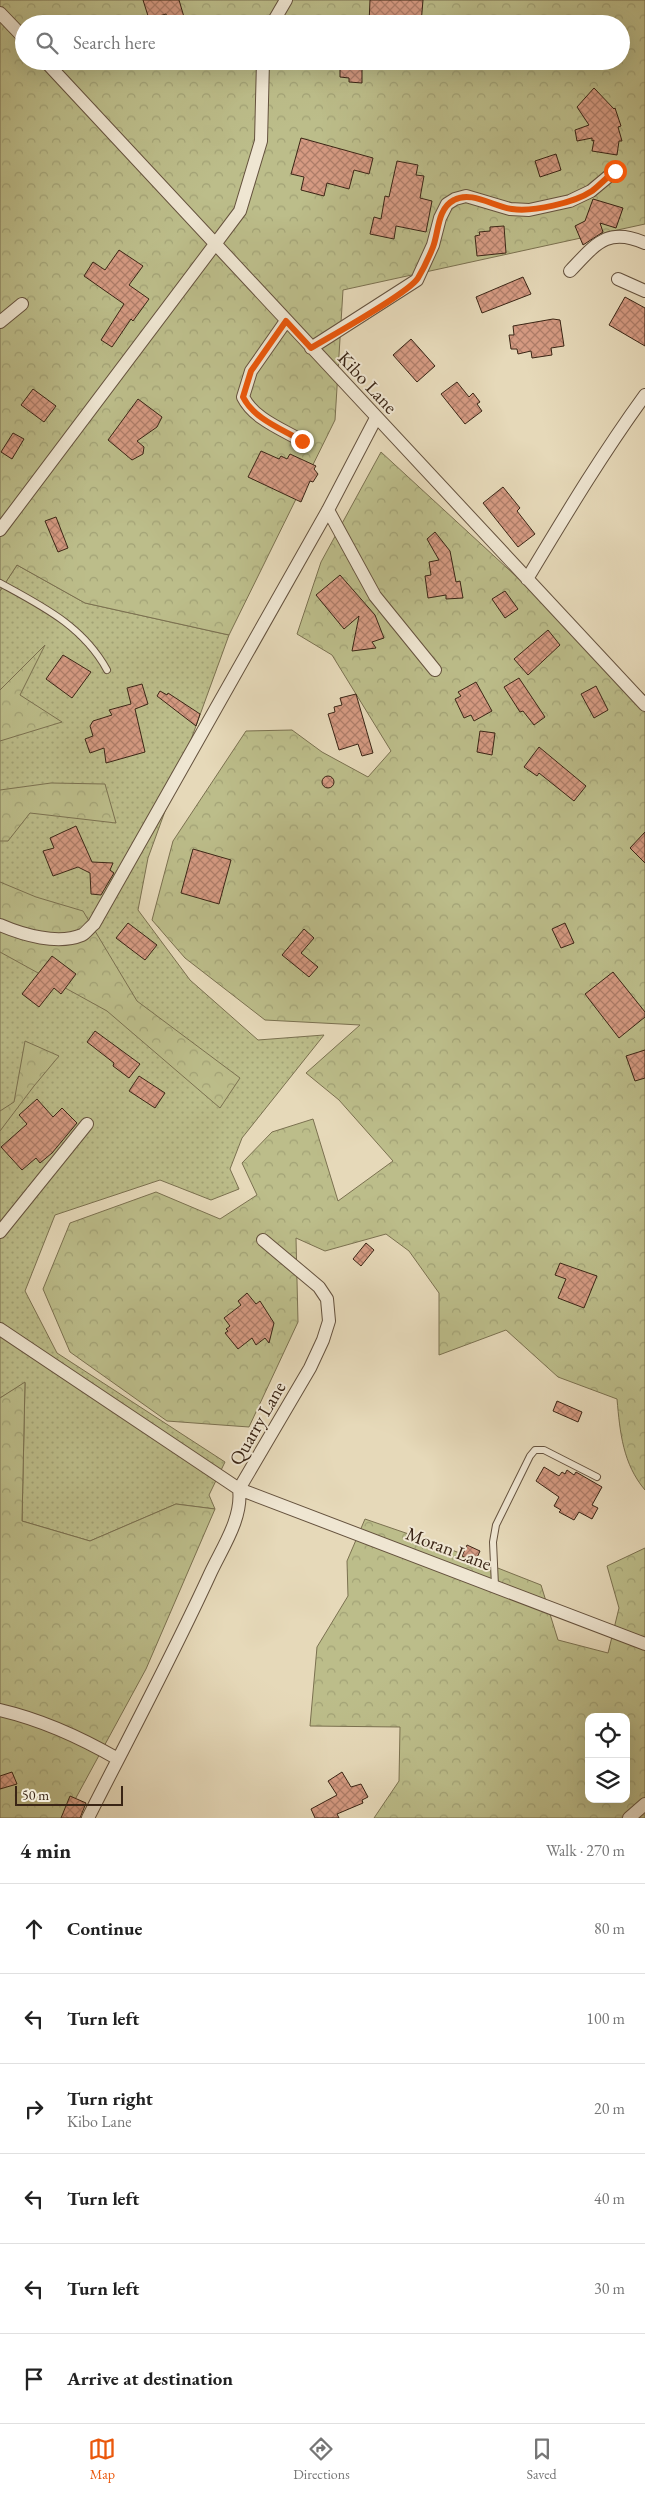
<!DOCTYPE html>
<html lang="en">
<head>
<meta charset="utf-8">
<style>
  :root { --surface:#fff; --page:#f6f6f6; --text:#222; --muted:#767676; --line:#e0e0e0; --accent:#ea580c }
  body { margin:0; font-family:"EB Garamond",serif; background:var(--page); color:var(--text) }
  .controls { position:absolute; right:15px; bottom:15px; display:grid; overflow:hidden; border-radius:10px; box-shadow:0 5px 20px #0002 }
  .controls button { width:45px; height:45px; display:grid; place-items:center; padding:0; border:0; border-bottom:1px solid var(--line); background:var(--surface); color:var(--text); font:25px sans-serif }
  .scale { position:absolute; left:15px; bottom:12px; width:108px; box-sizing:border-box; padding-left:5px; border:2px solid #3a2515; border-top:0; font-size:14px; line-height:18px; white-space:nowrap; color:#3a2515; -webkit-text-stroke:4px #efe6d2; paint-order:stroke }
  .stop { position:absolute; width:15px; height:15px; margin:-11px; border:4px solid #ea580c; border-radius:50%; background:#fff }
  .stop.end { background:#ea580c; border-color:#fff; box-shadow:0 1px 5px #0008 }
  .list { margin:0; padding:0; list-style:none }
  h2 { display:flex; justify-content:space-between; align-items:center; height:65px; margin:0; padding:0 20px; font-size:21px }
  h2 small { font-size:16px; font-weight:400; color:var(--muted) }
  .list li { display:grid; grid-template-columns:32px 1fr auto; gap:15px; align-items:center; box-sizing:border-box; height:90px; padding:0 20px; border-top:1px solid var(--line) }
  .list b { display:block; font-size:19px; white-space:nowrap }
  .list p { margin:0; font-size:16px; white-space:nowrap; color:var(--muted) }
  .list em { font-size:16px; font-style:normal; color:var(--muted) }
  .icon { flex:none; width:28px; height:28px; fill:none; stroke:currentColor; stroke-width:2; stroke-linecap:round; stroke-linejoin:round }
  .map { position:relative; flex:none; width:645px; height:1818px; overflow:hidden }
  .search { position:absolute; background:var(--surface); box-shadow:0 5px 20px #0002; left:15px; right:15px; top:15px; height:55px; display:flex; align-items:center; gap:12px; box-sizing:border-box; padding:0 18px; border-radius:28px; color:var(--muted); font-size:19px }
  .sheet { height:605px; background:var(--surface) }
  nav { display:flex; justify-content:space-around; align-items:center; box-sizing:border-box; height:70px; border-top:1px solid var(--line); background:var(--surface); font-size:14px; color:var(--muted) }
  nav a { display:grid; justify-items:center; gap:2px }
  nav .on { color:var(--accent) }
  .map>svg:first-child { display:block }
  .grass { fill:url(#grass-dots); stroke:#7b7150 }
  .forest { fill:url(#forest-crowns); stroke:#7b7150; fill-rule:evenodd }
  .building { fill:url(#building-cross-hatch); stroke:#3a2515 }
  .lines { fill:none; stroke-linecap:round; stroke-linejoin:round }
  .service-casing { stroke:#65523e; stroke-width:8 }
  .minor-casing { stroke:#65523e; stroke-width:14 }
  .service { stroke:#efe6d2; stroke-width:6 }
  .minor { stroke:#efe6d2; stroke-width:12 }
  .route { stroke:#ea580c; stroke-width:6 }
  .labels { text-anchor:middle; stroke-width:4; stroke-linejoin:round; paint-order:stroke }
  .street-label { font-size:19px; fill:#3a2515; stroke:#efe6d2 }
</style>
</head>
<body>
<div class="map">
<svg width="645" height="1818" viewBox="0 0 645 1818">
  <defs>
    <pattern id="grass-dots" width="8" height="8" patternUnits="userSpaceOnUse" patternTransform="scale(1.25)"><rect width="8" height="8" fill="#bcbd8a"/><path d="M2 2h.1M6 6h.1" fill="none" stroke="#a2a276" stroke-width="1.8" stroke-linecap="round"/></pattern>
    <pattern id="forest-crowns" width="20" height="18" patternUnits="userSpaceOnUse" patternTransform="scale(1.25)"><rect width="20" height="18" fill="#bcbd8a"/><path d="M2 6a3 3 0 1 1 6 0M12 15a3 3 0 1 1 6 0" fill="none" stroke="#a2a276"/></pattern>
    <pattern id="building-cross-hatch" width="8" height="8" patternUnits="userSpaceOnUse" patternTransform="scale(1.25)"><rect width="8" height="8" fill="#d59a82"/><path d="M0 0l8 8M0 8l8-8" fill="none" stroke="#ae7d69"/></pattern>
  </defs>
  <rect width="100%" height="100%" fill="#e6d9b9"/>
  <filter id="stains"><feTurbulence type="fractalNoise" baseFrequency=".004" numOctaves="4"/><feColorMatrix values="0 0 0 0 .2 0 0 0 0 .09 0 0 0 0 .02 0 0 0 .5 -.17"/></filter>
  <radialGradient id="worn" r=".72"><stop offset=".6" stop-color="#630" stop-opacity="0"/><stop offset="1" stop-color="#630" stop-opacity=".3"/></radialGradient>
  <!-- grass -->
  <path class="grass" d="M 17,565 L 85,603 L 229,635 L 148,858 L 138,910 L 190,980 L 258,1040 L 324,1035 L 242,1138 L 230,1169 L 239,1189 L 211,1200 L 160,1180 L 55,1215 L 25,1291 L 57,1353 L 225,1462 L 209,1495 L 215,1509 L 176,1504 L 90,1541 L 22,1521 L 25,1383 L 0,1398 L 0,591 Z"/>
  <!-- forest -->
  <path class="forest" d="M 0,0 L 645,0 L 645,224 L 343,290 L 335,420 L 229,635 L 85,603 L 17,565 L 0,591 ZM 24,24 L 621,24 L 621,61 L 24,61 Z
    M 381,452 L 645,695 L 645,1490 C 623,1464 620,1433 617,1399 L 558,1377 L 506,1330 L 439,1355 L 439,1293 L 409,1251 L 386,1234 L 325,1251 L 296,1238 L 298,1322 L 249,1427 L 167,1421 L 70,1352 L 43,1289 L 70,1223 L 156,1192 L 220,1219 L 257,1195 L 242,1163 L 272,1132 L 313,1119 L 338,1201 L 393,1161 L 339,1100 L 306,1073 L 360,1025 L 265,1020 L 185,958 L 152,920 L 173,841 L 246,731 L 292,730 L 322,752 L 368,777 L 391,751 L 332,655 L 297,634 L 321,562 Z
    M 45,645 L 20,695 L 62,722 L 0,741 L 0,690 Z
    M 51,783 L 105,784 L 116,823 L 30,813 L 8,841 L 0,841 L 0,790 Z
    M 0,882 L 36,897 L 83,911 L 137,1001 L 240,1078 L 220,1108 L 107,1011 L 0,952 Z
    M 25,1041 L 59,1056 L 34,1086 L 0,1131 L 0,1111 L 14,1102 Z
    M 25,1382 L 22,1521 L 90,1541 L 176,1504 L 215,1509 L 146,1669 L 65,1818 L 0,1818 L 0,1398 Z
    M 365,1519 L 429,1541 L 541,1585 L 558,1640 L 608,1653 L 619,1608 L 607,1566 L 645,1548 L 645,1818 L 374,1818 L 399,1781 L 400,1727 L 310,1726 L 317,1647 L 348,1596 L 347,1561 ZM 589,1717 L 626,1717 L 626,1799 L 589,1799 Z"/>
  <!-- building -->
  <path class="building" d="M 143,0 L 179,0 L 184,17 L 168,21 L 166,14 L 149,19 Z
    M 370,0 L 423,0 L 421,24 L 369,24 Z
    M 347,61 L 362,61 L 362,83 L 349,82 L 349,78 L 340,77 L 340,64 L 347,64 Z
    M 594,88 L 614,109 L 615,108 L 621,126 L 618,127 L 622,141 L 619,141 L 617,155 L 592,151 L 594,140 L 592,141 L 592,138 L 577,141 L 575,130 L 589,125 L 577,107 Z
    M 301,138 L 373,158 L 369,174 L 354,170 L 349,189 L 327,183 L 324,196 L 301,190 L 304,177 L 291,174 Z
    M 556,154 L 561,170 L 540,177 L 535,161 Z
    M 397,161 L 418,165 L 416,175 L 424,176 L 420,198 L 432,201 L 426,232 L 396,226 L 394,239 L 370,234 L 374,217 L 381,219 L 385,196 L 389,197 Z
    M 593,199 L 623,208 L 616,228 L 600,223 L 603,232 L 583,245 L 575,226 L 585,221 Z
    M 504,226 L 506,253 L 477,256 L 475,236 L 480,235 L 479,232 L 490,231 L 490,227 Z
    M 119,250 L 143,266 L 129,285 L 149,299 L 133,321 L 131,319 L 112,347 L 101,340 L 124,304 L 84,276 L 93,262 L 105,270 Z
    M 523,277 L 531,294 L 482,313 L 476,297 Z
    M 625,297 L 645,308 L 645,346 L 609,325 Z
    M 553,319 L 560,320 L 564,346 L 551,348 L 552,355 L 532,358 L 531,351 L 518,354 L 517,349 L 511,349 L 509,335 L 514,335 L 513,326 Z
    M 411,339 L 435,366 L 417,382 L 393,355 Z
    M 457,382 L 469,397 L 473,393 L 480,402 L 477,404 L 482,411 L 465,424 L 441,394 Z
    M 33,389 L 56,406 L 44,422 L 21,405 Z
    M 138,399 L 162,417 L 157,427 L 137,441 L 144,447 L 143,454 L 132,460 L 108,440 Z
    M 13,433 L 24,439 L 12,459 L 1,452 Z
    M 261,451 L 279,459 L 281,456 L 287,459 L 290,454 L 316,466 L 314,469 L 318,474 L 313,482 L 310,481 L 301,502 L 248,477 Z
    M 503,487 L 520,508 L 517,511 L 535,534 L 518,547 L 483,503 Z
    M 56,517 L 68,548 L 58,552 L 45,521 Z
    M 435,532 L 450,551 L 456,582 L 460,581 L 463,598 L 446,599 L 446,595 L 428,598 L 425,576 L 431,575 L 429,562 L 439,560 L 427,539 Z
    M 340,575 L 375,615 L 384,638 L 372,642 L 376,648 L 352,651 L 359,616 L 344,629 L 316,595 Z
    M 505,591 L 518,609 L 505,618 L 492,599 Z
    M 548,630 L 560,645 L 528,675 L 514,659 Z
    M 63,655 L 91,672 L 72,698 L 46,679 Z
    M 519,678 L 545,717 L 534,725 L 523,711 L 520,712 L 504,687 Z
    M 476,682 L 492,711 L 474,721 L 471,715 L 464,718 L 455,699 L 461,696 L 458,692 Z
    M 142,684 L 148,704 L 135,709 L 145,752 L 106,763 L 104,748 L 90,753 L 85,739 L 93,736 L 90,726 L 93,721 L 112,715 L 109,710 L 131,704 L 127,688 Z
    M 596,686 L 608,710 L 594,718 L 581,694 Z
    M 160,691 L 167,695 L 168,693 L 200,714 L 196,726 L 157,696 Z
    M 356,694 L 373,753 L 362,756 L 358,744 L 339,750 L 328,714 L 335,712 L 334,707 L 342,705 L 340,698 Z
    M 480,731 L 495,733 L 492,755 L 477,752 Z
    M 539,747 L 586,786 L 574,801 L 539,773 L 537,776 L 524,767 Z
    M322 782a6 6 0 1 1 12 0a6 6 0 1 1-12 0Z
    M 76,826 L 92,862 L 113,863 L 110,870 L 114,873 L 101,895 L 91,894 L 90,873 L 78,867 L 53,876 L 43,851 L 54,848 L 50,838 Z
    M 645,832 L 645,863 L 630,848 Z
    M 193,849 L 231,860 L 219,904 L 181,893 Z
    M 128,923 L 157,945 L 145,960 L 116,938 Z
    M 565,923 L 574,943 L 561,948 L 552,929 Z
    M 304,929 L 314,938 L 301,953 L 318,967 L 309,977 L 282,955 Z
    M 52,956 L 76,974 L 61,994 L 54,988 L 39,1007 L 22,994 Z
    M 613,972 L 645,1012 L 645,1017 L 619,1038 L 585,994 Z
    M 95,1031 L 140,1064 L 129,1078 L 113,1066 L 114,1063 L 87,1042 Z
    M 645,1050 L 645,1078 L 635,1081 L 626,1056 Z
    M 139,1076 L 165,1093 L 155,1108 L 129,1091 Z
    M 37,1099 L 53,1117 L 62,1108 L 77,1123 L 52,1153 L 40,1163 L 36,1158 L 22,1170 L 1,1147 L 27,1124 L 19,1115 Z
    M 366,1243 L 374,1250 L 361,1266 L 353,1259 Z
    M 560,1263 L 597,1276 L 584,1308 L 558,1298 L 566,1279 L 555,1275 Z
    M 247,1293 L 256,1304 L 260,1301 L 274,1323 L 269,1343 L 265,1338 L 256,1345 L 252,1338 L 238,1349 L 225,1333 L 228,1331 L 226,1329 L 230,1326 L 224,1318 L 241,1305 L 238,1301 Z
    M 557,1401 L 582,1412 L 578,1422 L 553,1411 Z
    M 544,1467 L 559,1476 L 562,1472 L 565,1474 L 567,1470 L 574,1475 L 576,1472 L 602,1487 L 592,1505 L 598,1508 L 592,1519 L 579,1512 L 574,1520 L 559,1512 L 561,1510 L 554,1506 L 559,1497 L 536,1481 Z
    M 467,1545 L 480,1551 L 475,1562 L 462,1556 Z
    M 12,1772 L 17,1784 L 0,1789 L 0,1776 Z
    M 342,1772 L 351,1787 L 361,1784 L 368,1797 L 362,1800 L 363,1803 L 337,1814 L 339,1818 L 315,1818 L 311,1809 L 337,1795 L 328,1781 Z
    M 70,1796 L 86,1803 L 80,1818 L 61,1818 Z"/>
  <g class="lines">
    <defs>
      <path id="service" d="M 0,583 C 42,606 83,626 107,670
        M 495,1586 L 493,1542 L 496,1525 L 530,1456 L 535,1450 L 544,1450 L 597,1477"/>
      <path id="minor" d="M 0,13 L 24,38
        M 272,24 L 286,0
        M 45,61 L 645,705
        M 570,271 C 595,245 607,226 645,243
        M 618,279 L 645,291
        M 286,321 L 251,371 L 243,397 C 254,419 282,429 302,441
        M 0,322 L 22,304
        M 311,348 L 417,280 L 433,245 L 440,218 L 447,204 L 455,199 L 466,196 L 510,209 L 529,210 L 570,201 L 591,191 L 615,171
        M 328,510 L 375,596 L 435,670
        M 0,530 L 240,211 L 261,141 L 263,61
        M 527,579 C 565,516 602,454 645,395
        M 0,925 C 23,935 58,945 82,935 C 86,933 90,927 94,924 L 328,510 L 376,418
        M 0,1232 L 87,1124
        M 0,1329 L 239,1489 L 310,1368 L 323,1340 L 329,1321 L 327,1299 L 319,1287 L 263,1240
        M 0,1710 C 43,1720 80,1737 118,1759
        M 88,1818 C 129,1737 172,1657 210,1574 C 222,1548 243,1518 239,1489 L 645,1644
        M 629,1818 L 645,1804"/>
    </defs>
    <!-- service casing -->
    <use href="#service" class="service-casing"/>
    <!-- minor casing -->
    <use href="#minor" class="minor-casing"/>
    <!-- service -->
    <use href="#service" class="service"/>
    <!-- minor -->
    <use href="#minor" class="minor"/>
  </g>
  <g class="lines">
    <!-- route -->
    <path class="route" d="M 302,441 C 282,429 254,419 243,397 L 251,371 L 286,321 L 311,348 C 331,336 409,293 418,278 C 424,268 429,257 433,247 C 439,231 437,209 454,200 C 471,190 494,207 512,209 C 533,212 574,203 592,191 C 600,185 607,177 615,171"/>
  </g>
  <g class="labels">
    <!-- street labels -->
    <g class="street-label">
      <text transform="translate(368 382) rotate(47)" y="7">Kibo Lane</text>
      <text transform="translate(257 1423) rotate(-60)" y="7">Quarry Lane</text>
      <text transform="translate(449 1548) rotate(21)" y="7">Moran Lane</text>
    </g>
  </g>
  <rect width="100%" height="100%" filter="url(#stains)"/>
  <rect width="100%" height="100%" fill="url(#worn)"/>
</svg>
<div class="controls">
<button><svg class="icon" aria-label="locate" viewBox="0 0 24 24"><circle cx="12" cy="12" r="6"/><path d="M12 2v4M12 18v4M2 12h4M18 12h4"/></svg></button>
<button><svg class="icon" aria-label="layers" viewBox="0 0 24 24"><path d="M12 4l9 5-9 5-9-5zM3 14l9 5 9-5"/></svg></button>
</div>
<div class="scale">50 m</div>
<div class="stop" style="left:615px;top:171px"></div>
<div class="stop end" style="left:302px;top:441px"></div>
<div class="search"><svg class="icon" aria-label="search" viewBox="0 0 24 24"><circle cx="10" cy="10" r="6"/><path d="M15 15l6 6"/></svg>Search here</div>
</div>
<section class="sheet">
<h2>4 min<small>Walk · 270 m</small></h2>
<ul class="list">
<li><svg class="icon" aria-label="ahead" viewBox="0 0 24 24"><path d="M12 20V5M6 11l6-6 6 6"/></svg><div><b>Continue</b></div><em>80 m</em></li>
<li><svg class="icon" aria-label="left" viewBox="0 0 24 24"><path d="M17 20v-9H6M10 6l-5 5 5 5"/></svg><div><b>Turn left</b></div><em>100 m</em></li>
<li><svg class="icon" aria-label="right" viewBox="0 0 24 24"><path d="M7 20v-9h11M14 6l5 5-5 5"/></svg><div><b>Turn right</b><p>Kibo Lane</p></div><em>20 m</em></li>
<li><svg class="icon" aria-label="left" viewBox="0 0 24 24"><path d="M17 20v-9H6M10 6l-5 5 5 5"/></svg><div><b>Turn left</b></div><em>40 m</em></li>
<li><svg class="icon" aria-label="left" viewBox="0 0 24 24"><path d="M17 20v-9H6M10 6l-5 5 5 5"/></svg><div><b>Turn left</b></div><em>30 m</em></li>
<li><svg class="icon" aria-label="arrive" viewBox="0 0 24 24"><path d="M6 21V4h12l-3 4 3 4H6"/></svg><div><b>Arrive at destination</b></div></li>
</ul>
</section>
<nav>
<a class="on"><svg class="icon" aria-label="map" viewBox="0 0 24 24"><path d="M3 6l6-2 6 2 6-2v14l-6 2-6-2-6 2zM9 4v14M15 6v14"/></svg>Map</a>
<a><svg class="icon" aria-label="directions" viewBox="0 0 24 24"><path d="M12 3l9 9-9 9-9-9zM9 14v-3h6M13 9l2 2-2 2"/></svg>Directions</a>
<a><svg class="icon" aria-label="saved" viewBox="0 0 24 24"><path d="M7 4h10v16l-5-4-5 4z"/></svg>Saved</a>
</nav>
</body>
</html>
